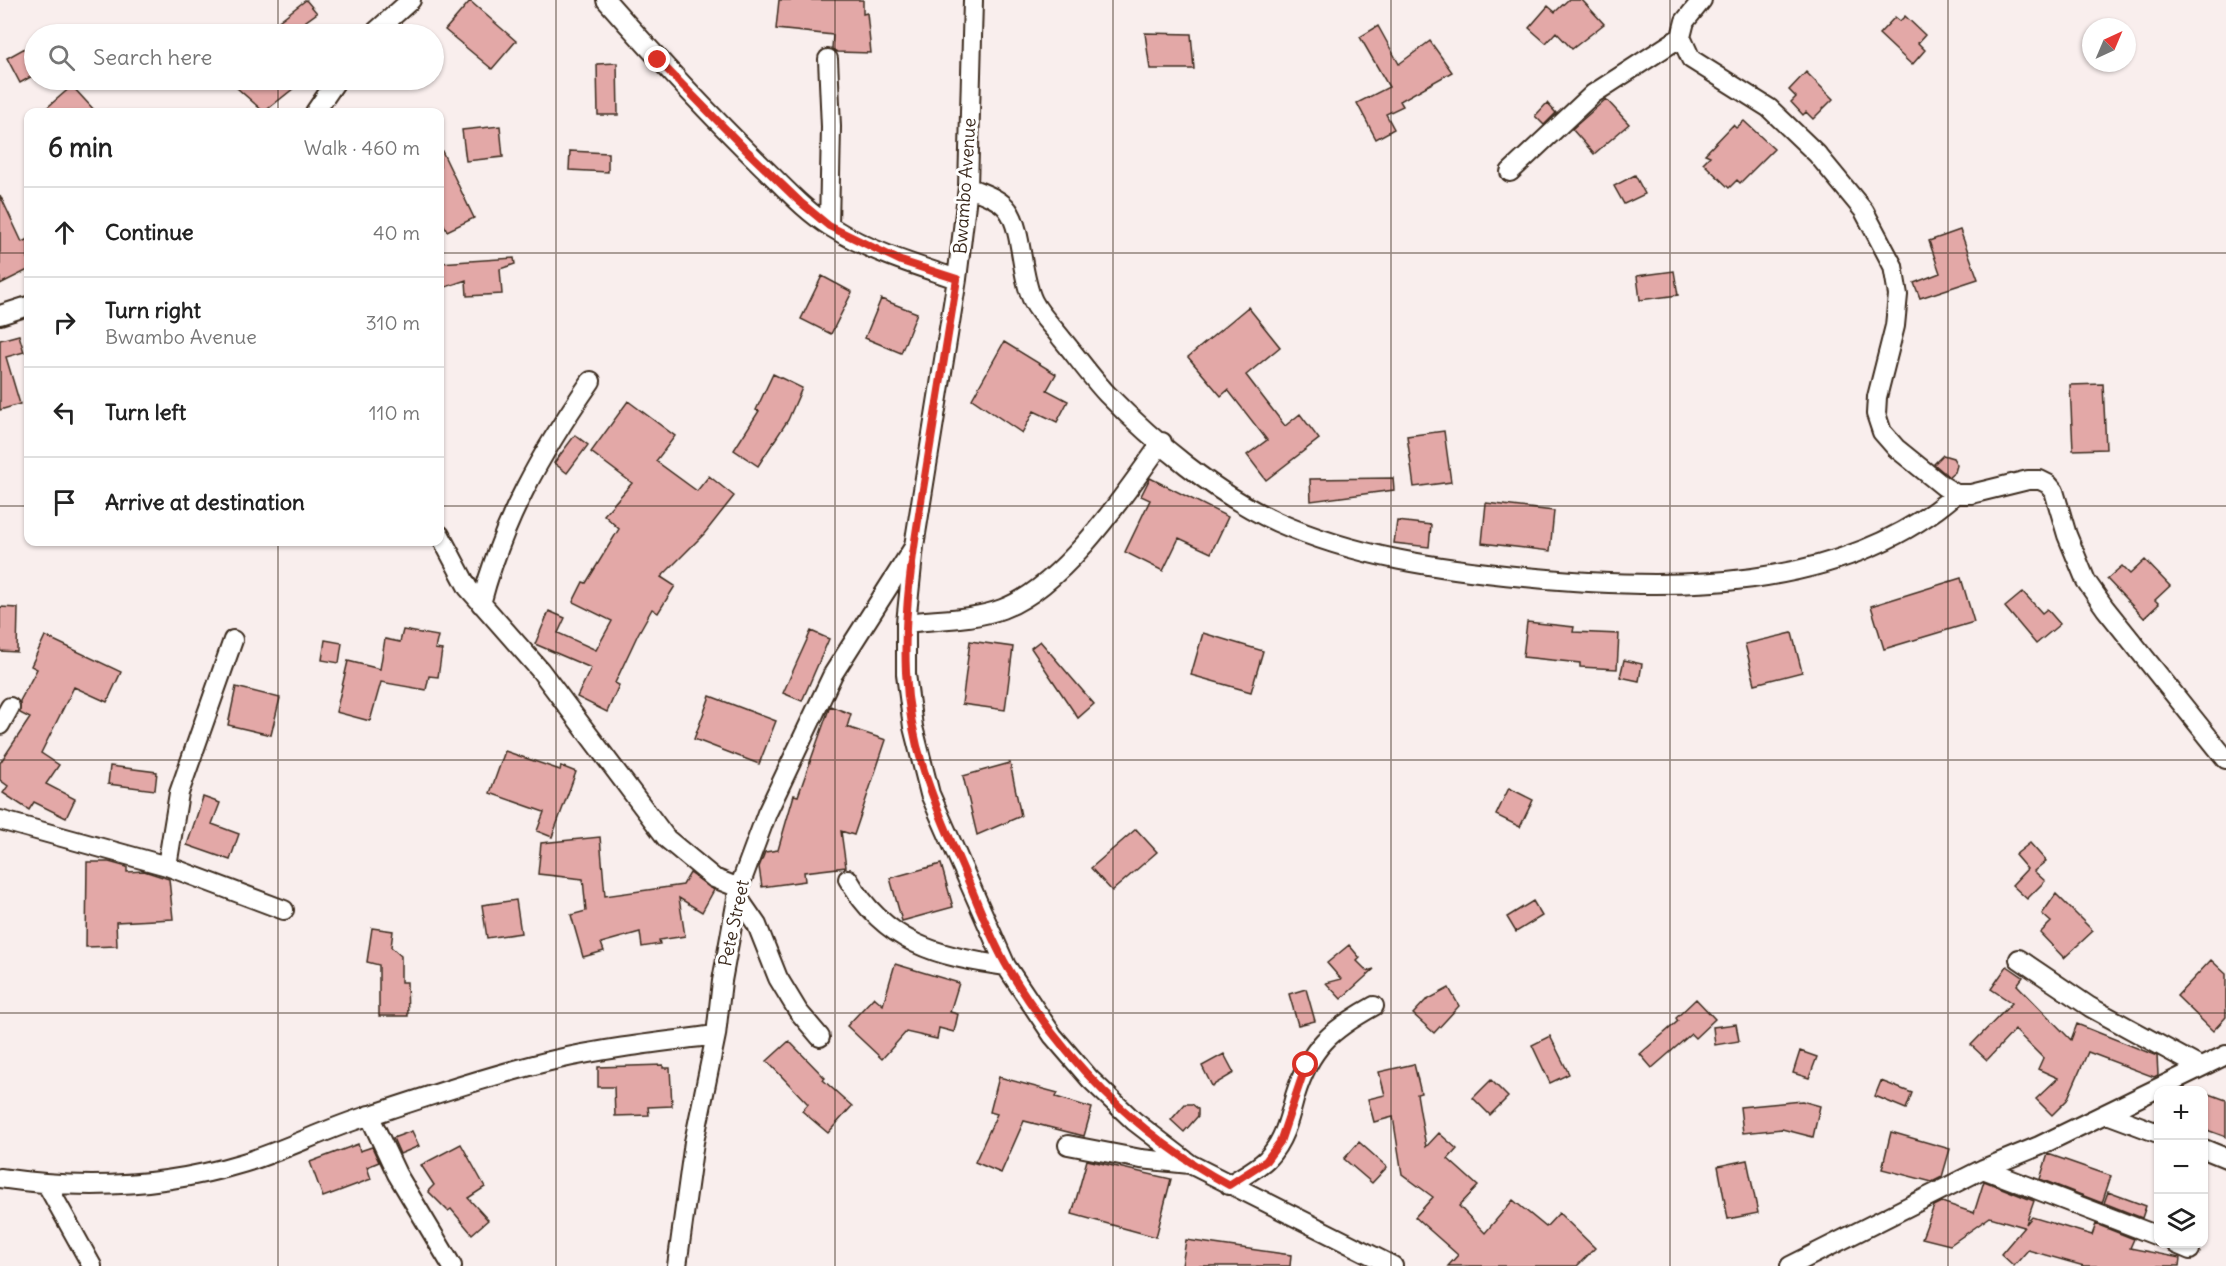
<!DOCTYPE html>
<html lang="en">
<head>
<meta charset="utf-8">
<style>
  :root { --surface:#fff; --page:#f6f6f6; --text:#222; --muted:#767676; --line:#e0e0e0 }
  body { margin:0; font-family:Delius,sans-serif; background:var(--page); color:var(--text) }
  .controls { position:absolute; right:18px; bottom:18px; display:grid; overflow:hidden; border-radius:12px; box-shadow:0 2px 4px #0004 }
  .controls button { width:54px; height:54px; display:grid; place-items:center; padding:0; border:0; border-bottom:2px solid var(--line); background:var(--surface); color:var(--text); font:30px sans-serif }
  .compass { position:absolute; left:2082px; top:18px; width:54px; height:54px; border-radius:50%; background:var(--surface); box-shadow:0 2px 4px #0004; rotate:44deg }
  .stop { position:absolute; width:18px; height:18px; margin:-14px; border:4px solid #d93025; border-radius:50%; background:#fff }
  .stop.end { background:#d93025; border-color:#fff; box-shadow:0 2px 6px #0008 }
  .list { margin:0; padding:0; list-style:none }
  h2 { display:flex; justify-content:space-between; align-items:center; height:78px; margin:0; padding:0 24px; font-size:26px }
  h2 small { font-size:20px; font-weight:400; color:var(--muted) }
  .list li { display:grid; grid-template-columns:39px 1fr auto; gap:18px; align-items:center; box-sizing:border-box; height:90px; padding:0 24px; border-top:2px solid var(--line) }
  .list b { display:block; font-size:22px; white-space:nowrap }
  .list p { margin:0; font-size:20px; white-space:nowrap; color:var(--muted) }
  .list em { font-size:20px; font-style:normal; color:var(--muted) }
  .icon { flex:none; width:33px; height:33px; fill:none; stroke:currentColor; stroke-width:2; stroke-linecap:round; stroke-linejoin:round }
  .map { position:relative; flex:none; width:2226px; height:1266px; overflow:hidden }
  .search { position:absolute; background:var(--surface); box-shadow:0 2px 4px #0004; left:24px; top:24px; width:420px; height:66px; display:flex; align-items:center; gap:15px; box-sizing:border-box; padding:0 21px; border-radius:33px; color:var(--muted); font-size:22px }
  .panel { position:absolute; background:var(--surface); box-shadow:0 2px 4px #0004; left:24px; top:108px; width:420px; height:438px; border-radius:12px }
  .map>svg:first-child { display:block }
  .building { fill:#e3a8a7; stroke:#3b2a1e; stroke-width:1.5 }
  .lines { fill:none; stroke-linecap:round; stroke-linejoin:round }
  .minor-casing { stroke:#3b2a1e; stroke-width:22 }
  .minor { stroke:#fff; stroke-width:18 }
  .route { stroke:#d93025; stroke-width:8 }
  .grid { fill:none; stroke:#3b2a1e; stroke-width:1.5; stroke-opacity:0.55 }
  .labels { text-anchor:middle; stroke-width:6; stroke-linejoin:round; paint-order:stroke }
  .street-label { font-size:18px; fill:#3b2a1e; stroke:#fff }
</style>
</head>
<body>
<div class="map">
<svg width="2226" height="1266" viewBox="0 0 2226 1266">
  <rect width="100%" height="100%" fill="#f9eeed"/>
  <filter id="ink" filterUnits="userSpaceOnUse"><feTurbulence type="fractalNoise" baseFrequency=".0167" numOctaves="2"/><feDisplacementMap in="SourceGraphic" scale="12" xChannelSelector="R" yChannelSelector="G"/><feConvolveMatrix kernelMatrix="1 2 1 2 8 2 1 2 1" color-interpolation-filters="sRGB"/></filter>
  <g filter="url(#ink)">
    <!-- building -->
    <path class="building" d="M 306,0 L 317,13 L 288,34 L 282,34 L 275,24 Z
      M 779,0 L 863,0 L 863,14 L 867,13 L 871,53 L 837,52 L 832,49 L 833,35 L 776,29 Z
      M 1568,0 L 1582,0 L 1604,24 L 1572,49 L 1556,32 L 1546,43 L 1529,28 L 1548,6 L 1555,12 Z
      M 470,1 L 516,41 L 492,69 L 445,30 Z
      M 1905,16 L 1925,35 L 1918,43 L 1925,50 L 1912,65 L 1879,34 L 1895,17 L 1900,21 Z
      M 1378,26 L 1399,64 L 1430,41 L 1452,72 L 1400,101 L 1403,106 L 1386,114 L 1394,129 L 1376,139 L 1357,103 L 1389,87 L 1360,37 Z
      M 1145,33 L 1191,34 L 1194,69 L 1150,69 Z
      M 34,43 L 34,75 L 20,83 L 7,58 Z
      M 617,63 L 618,115 L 598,115 L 597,64 Z
      M 1806,72 L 1833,99 L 1813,119 L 1806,112 L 1803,115 L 1791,102 L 1796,97 L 1789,90 Z
      M 228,80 L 304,80 L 264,112 Z
      M 72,86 L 96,112 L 42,112 Z
      M 1606,99 L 1629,124 L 1594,154 L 1572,129 Z
      M 1547,103 L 1556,113 L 1544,125 L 1535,116 Z
      M 1744,121 L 1774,149 L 1740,183 L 1737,180 L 1729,188 L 1703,163 L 1710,156 L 1705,154 L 1733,125 L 1736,128 Z
      M 500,126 L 503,157 L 466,161 L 462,130 Z
      M 440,147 L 474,218 L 447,231 L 440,216 Z
      M 570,151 L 608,153 L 608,172 L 569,170 Z
      M 1635,175 L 1645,194 L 1624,204 L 1614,186 Z
      M 0,195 L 22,242 L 28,239 L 28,270 L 0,284 Z
      M 1960,230 L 1978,279 L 1920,298 L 1914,283 L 1940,273 L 1929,241 Z
      M 514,258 L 515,264 L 500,269 L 502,294 L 467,296 L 466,280 L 440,289 L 440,263 Z
      M 1674,271 L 1678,295 L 1640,300 L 1637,276 Z
      M 822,276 L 852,292 L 831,334 L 801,319 Z
      M 881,299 L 917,313 L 901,353 L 865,338 Z
      M 1248,307 L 1280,347 L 1246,375 L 1285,426 L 1300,414 L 1319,439 L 1266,480 L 1247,455 L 1267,440 L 1228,390 L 1221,396 L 1188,357 Z
      M 19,335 L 24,352 L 6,357 L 20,404 L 0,410 L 0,340 Z
      M 1004,342 L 1056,374 L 1047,390 L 1068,401 L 1057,422 L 1034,411 L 1022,433 L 972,399 Z
      M 773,374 L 802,388 L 788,420 L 758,466 L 734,450 L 759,411 L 756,410 Z
      M 2103,384 L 2106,449 L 2073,450 L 2070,385 Z
      M 628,401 L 675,436 L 656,461 L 697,491 L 709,476 L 734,496 L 704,534 L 661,577 L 675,586 L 658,613 L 652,609 L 638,634 L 615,683 L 619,685 L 607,712 L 577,697 L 591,668 L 535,644 L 549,611 L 565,618 L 558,633 L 596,650 L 612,621 L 573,602 L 583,582 L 586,583 L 619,529 L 604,515 L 632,483 L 591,452 Z
      M 1444,431 L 1451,482 L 1414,487 L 1407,436 Z
      M 575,435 L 588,445 L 567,473 L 554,463 Z
      M 1943,455 L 1953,458 L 1957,465 L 1955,472 L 1949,477 L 1934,464 Z
      M 1150,478 L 1228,517 L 1211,553 L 1179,538 L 1163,571 L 1125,552 L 1150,500 L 1141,496 Z
      M 1393,478 L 1394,490 L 1311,501 L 1310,479 Z
      M 1486,503 L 1554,511 L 1550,551 L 1482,543 Z
      M 1397,521 L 1431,525 L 1429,547 L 1394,543 Z
      M 2145,560 L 2170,586 L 2155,600 L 2159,604 L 2144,618 L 2107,579 L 2122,566 L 2130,574 Z
      M 1961,578 L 1974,622 L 1884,649 L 1871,606 Z
      M 2023,592 L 2042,613 L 2047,609 L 2060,624 L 2036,644 L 2005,607 Z
      M 0,607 L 18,608 L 17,652 L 0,651 Z
      M 1527,622 L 1574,627 L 1573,632 L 1619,634 L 1617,669 L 1580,667 L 1580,663 L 1523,657 Z
      M 403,630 L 438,636 L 435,649 L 442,650 L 438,677 L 429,676 L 426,690 L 381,682 L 370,721 L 336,712 L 348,661 L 380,669 L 385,639 L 400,642 Z
      M 811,631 L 829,639 L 802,701 L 783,693 Z
      M 1203,633 L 1263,651 L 1251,692 L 1191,675 Z
      M 1792,633 L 1802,672 L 1755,684 L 1745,644 Z
      M 45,636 L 121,672 L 107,702 L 74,687 L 41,753 L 59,765 L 46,784 L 75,799 L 66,818 L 34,802 L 29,810 L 3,793 L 8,786 L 0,780 L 0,763 L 30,718 L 20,713 L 20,701 L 37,669 L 31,666 Z
      M 325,640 L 342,643 L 339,663 L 322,660 Z
      M 970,641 L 1013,647 L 1005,710 L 962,704 Z
      M 1040,641 L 1094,704 L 1078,718 L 1031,648 Z
      M 1624,660 L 1642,664 L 1639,681 L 1620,677 Z
      M 236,687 L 280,698 L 271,735 L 228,725 Z
      M 710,696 L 776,721 L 759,764 L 694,739 Z
      M 830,706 L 851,714 L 847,727 L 886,740 L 854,835 L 841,831 L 846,867 L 804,872 L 805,881 L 762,887 L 759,867 L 765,852 L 778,850 L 794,795 L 798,796 Z
      M 505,751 L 560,770 L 561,766 L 576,772 L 552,837 L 537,831 L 544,812 L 490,793 Z
      M 1010,763 L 1021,816 L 977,835 L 963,776 Z
      M 110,766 L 157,772 L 155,790 L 108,784 Z
      M 1509,788 L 1533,800 L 1520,827 L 1496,815 Z
      M 203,797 L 220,803 L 212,824 L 239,834 L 230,860 L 187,845 Z
      M 1136,829 L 1157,852 L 1112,891 L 1091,868 Z
      M 600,837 L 605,896 L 683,885 L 690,873 L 714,890 L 702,912 L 679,898 L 685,936 L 659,940 L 660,944 L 642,947 L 640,932 L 601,943 L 604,951 L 583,957 L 571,915 L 586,911 L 583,879 L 538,874 L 541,843 Z
      M 2030,843 L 2046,861 L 2034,871 L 2045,881 L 2027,899 L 2012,885 L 2027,869 L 2015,855 Z
      M 87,862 L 109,862 L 127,867 L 127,872 L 144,871 L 169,879 L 173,919 L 116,922 L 117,946 L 86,947 Z
      M 941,864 L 953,907 L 902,921 L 890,878 Z
      M 2056,894 L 2093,931 L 2064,958 L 2040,933 L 2051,922 L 2042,914 Z
      M 516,900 L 521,933 L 487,938 L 482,905 Z
      M 1533,901 L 1542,916 L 1516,932 L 1507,917 Z
      M 372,928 L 393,931 L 391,947 L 401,956 L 401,982 L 407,982 L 408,1016 L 379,1016 L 379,965 L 367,962 Z
      M 1349,945 L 1360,958 L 1357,961 L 1367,971 L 1374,969 L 1341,999 L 1326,983 L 1341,979 L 1327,963 Z
      M 2211,960 L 2226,974 L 2226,1017 L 2213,1031 L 2177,996 Z
      M 895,964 L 959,983 L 950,1012 L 958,1014 L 954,1032 L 939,1028 L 937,1039 L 906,1032 L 882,1059 L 847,1026 L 874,997 L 883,1005 Z
      M 2007,966 L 2023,977 L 2017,985 L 2071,1040 L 2077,1024 L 2157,1056 L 2158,1075 L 2154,1077 L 2088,1052 L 2067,1100 L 2052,1115 L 2036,1099 L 2058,1078 L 2038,1069 L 2043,1058 L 2015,1030 L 1987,1060 L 1971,1045 L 2012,1003 L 1991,989 Z
      M 1449,988 L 1459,1006 L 1434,1033 L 1413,1014 L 1425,1001 Z
      M 1306,989 L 1315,1021 L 1298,1025 L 1289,994 Z
      M 1696,999 L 1715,1019 L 1695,1038 L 1691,1034 L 1652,1068 L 1640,1054 L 1678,1021 L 1676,1018 Z
      M 1736,1024 L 1739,1041 L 1715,1045 L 1713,1027 Z
      M 1550,1036 L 1569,1074 L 1550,1083 L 1532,1045 Z
      M 789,1041 L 825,1078 L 823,1080 L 852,1106 L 828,1133 L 802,1111 L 808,1104 L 767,1061 Z
      M 1800,1051 L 1817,1057 L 1809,1078 L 1793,1073 Z
      M 1224,1054 L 1234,1073 L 1212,1086 L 1202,1066 Z
      M 1414,1064 L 1421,1093 L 1417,1094 L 1426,1147 L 1439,1133 L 1457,1149 L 1448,1159 L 1478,1186 L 1459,1206 L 1485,1233 L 1513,1200 L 1546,1227 L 1559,1213 L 1595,1248 L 1577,1266 L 1448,1266 L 1458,1255 L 1415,1217 L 1433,1197 L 1402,1174 L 1393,1117 L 1374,1122 L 1368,1099 L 1385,1095 L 1379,1072 Z
      M 663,1065 L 663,1068 L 670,1068 L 672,1106 L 648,1107 L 649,1115 L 615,1116 L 614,1087 L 598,1087 L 598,1067 Z
      M 999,1077 L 1058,1093 L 1056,1097 L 1092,1108 L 1084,1136 L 1024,1121 L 1001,1173 L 975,1162 L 997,1114 L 990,1112 Z
      M 1491,1080 L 1508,1097 L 1490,1115 L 1473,1098 Z
      M 1881,1081 L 1912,1093 L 1906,1109 L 1875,1096 Z
      M 2204,1092 L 2226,1100 L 2226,1137 L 2204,1129 Z
      M 1802,1101 L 1820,1106 L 1813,1137 L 1782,1129 L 1743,1133 L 1740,1107 Z
      M 1185,1104 L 1192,1104 L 1198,1109 L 1198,1116 L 1184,1132 L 1171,1120 Z
      M 412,1131 L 419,1146 L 400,1154 L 393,1138 Z
      M 1891,1132 L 1950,1149 L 1942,1177 L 1932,1182 L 1882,1169 Z
      M 1359,1142 L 1387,1167 L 1372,1183 L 1344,1159 Z
      M 358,1144 L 360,1151 L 372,1147 L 379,1162 L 367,1167 L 371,1179 L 323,1197 L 310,1162 Z
      M 461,1144 L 485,1187 L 468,1198 L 488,1220 L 472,1234 L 451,1209 L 448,1211 L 428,1191 L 434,1185 L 421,1165 Z
      M 2048,1154 L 2111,1176 L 2102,1203 L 2040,1179 Z
      M 1087,1160 L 1171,1179 L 1156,1237 L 1072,1214 Z
      M 1747,1160 L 1758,1213 L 1728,1219 L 1718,1166 Z
      M 1984,1181 L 2034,1201 L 2026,1224 L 2032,1217 L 2092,1235 L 2096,1224 L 2134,1239 L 2130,1248 L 2180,1258 L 2179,1266 L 2084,1266 L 2028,1250 L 2014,1266 L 2001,1254 L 2024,1227 L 1990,1217 L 1950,1245 L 1922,1238 L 1934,1206 L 1942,1202 L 1974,1213 Z
      M 2108,1192 L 2146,1206 L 2142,1218 L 2104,1203 Z
      M 1186,1240 L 1291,1255 L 1290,1266 L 1182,1266 Z"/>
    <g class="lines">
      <defs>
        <path id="minor" d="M 606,0 C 656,57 708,113 762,166 C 784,187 805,211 831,227 C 869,251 914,265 957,279
          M 973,0 L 968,187 L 957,279 L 914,546 L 906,623 L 906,674 L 913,727 L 930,794 L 1006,966 L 1053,1036 L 1090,1079 L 1134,1121 L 1190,1164 L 1393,1266
          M 1702,0 L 1685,21 L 1681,37 L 1691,59 L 1769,108 L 1817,154 L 1864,211 L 1893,266 L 1898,295 L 1895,326 L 1877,397 L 1876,414 L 1882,432 L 1896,448 L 1943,486 L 1956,494 L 1971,494 L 2028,480 L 2040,480 L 2048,484 L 2054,491 L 2067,535 L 2086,581 L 2105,608 L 2226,759
          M 373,34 L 411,0
          M 828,59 L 831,127 L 829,226
          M 315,112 L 337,80
          M 1510,172 L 1593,94 L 1681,37
          M 968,187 C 981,193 1000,198 1008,210 C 1023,231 1020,274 1033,301 C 1040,315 1053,327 1062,339 C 1077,357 1091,377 1107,394 C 1153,441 1217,495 1277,522 C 1356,557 1440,569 1525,577 C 1668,591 1841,594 1956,494
          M 0,315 L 28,306
          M 440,535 L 468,588 L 540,670 L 667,839 L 714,878 L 739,888
          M 481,604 C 503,519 541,453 591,381
          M 906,623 C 937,619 973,620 1002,609 C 1063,587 1125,494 1162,442
          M 0,725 L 10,707
          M 0,820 L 167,866 L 284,910
          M 167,866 L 179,793 L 233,640
          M 848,879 C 885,943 938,957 1006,966
          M 737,896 L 757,925 L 778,978 L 798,1011 L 820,1037
          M 2019,959 L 2090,1007 L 2200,1067
          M 2107,1114 L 2158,1133
          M 369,1115 L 397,1174 L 452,1266
          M 1068,1145 L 1141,1159 L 1190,1164
          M 2204,1149 L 2226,1158
          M 1983,1169 L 2158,1236
          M 0,1178 C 81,1190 164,1187 243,1163 C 286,1150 327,1128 371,1115 C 429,1096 495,1074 554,1060 C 607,1048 662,1042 716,1035
          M 47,1185 L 92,1266
          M 1229,1185 C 1241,1177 1257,1169 1267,1159 C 1284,1141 1289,1119 1295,1096 C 1310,1047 1331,1030 1374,1006
          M 2176,1244 L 2190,1250
          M 677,1266 L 694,1142 L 716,1035 L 722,981 L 739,888 L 767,813 L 833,674 L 912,550
          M 1790,1266 L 1983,1169 L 2039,1146 L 2226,1055"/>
      </defs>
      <!-- minor casing -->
      <use href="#minor" class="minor-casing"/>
      <!-- minor -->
      <use href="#minor" class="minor"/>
    </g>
  </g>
  <g class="lines" filter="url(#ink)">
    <!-- route -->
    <path class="route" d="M 658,60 L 748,152 L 800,202 L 829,226 L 901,261 L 957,279 C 946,347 935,415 924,483 C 914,545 903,609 906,672 C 909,743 933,801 961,864 C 976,898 989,936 1008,968 C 1062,1058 1136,1135 1229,1185 L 1266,1161 L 1280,1142 L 1306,1065"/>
  </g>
  <!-- grid -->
  <path class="grid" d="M 278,0 L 278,34M 556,0 L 556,1266M 835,0 L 835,1266M 1113,0 L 1113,1266M 1391,0 L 1391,1266M 1670,0 L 1670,1266M 1948,0 L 1948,1266M 278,80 L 278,112M 0,253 L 28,253M 440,253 L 2226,253M 0,506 L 28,506M 440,506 L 2226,506M 278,542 L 278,1266M 0,760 L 2226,760M 0,1013 L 2226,1013"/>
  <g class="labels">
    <!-- street labels -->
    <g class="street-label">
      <text transform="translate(965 186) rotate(-86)" y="6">Bwambo Avenue</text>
      <text transform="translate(734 923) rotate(-78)" y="6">Pete Street</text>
    </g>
  </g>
</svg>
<div class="controls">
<button>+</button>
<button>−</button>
<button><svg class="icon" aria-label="layers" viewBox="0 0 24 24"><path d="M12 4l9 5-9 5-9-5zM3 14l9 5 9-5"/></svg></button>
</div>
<svg class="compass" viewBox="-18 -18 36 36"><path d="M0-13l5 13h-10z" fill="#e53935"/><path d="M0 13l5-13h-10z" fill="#767676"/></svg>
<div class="stop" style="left:1306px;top:1065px"></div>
<div class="stop end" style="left:658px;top:60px"></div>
<div class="search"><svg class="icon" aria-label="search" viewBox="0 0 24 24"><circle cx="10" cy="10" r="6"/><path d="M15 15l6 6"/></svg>Search here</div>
<section class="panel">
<h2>6 min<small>Walk · 460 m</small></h2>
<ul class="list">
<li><svg class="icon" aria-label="ahead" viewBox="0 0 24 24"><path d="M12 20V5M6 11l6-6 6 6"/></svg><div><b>Continue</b></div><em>40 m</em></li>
<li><svg class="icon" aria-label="right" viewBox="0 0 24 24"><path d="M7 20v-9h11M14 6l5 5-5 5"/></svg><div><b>Turn right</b><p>Bwambo Avenue</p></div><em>310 m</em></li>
<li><svg class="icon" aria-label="left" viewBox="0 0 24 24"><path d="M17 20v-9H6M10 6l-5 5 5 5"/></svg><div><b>Turn left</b></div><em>110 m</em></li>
<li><svg class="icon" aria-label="arrive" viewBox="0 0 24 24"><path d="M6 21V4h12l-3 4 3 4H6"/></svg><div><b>Arrive at destination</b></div></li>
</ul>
</section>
</div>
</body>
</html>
